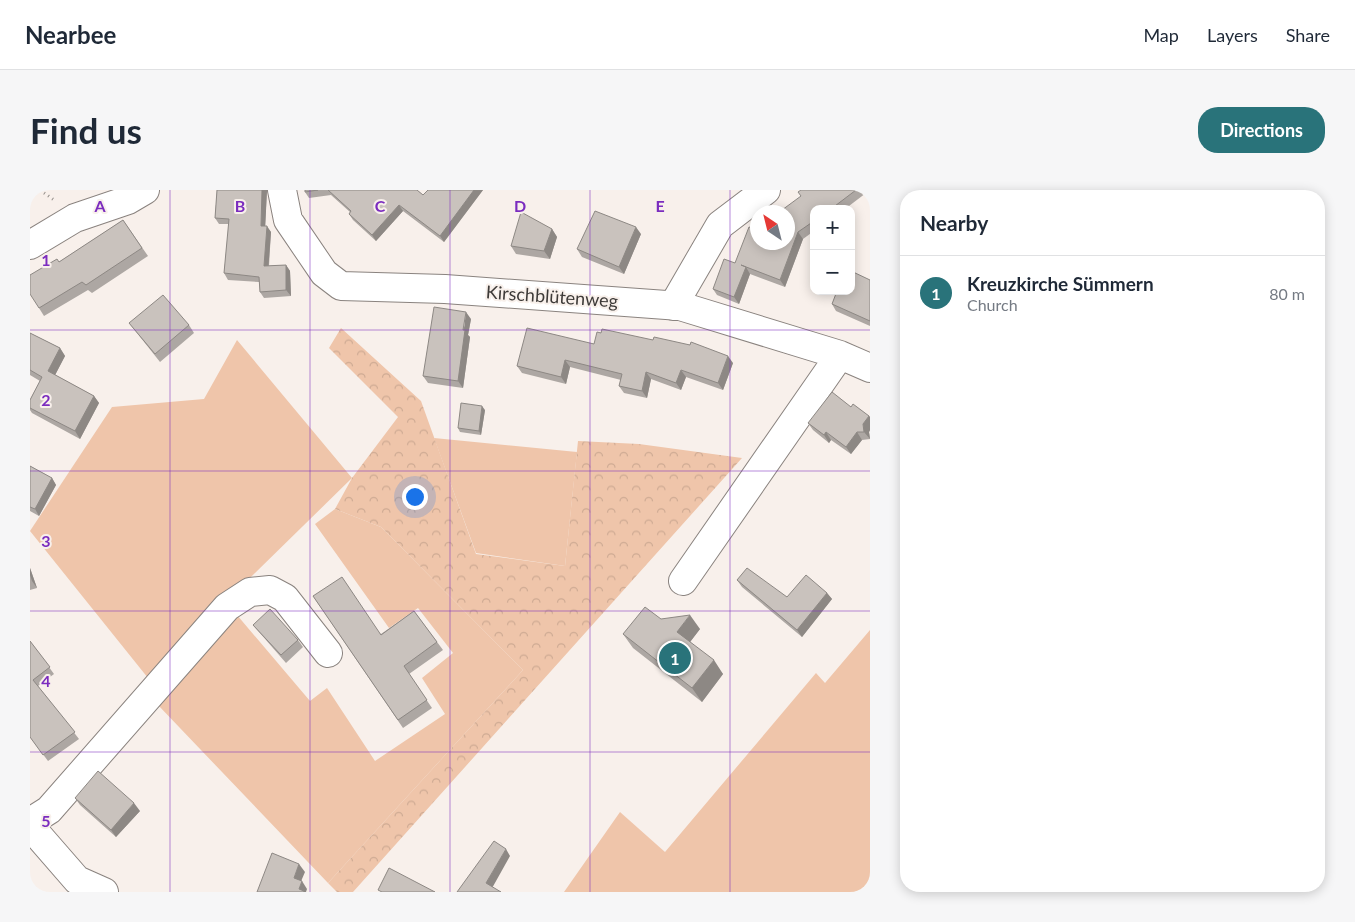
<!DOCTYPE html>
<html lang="en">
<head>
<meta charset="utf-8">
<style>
  :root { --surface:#fff; --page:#f6f6f7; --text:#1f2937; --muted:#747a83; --line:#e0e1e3; --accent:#29737a }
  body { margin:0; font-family:Lato,sans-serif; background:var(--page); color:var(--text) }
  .controls { position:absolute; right:15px; top:15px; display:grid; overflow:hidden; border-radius:10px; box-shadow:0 2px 12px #0003 }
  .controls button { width:45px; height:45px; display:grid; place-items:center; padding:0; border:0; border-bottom:1px solid var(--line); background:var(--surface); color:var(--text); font:25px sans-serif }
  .compass { position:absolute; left:720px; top:15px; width:45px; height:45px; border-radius:50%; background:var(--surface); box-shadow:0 2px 12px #0003; rotate:325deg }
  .you { position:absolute; left:384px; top:306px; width:18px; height:18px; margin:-12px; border:4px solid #fff; border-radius:50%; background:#1a73e8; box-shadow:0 0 0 8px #1a73e833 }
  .badge { display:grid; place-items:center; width:32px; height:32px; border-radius:50%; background:var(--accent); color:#fff; font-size:16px; font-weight:700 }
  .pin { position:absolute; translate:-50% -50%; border:2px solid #fff; box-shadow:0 1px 5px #0006 }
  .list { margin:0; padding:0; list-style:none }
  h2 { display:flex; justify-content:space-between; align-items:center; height:65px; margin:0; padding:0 20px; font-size:21px }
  h2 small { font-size:16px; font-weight:400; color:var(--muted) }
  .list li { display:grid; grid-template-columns:32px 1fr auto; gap:15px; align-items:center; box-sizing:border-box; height:75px; padding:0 20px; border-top:1px solid var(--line) }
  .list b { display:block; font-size:19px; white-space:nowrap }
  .list p { margin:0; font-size:16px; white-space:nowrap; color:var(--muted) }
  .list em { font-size:16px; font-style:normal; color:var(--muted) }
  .map { position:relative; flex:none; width:840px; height:702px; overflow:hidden; border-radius:20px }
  header { display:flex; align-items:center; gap:30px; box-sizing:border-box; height:70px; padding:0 25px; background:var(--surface); border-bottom:1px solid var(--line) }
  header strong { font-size:24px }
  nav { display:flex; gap:28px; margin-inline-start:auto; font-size:18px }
  .intro { display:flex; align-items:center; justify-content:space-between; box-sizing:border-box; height:120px; padding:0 30px }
  h1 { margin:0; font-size:35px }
  .button { padding:12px 22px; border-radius:20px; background:var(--accent); color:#fff; font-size:18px; font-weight:700 }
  main { display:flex; gap:30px; padding:0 30px }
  aside { flex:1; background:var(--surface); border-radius:20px; box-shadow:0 2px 12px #0003 }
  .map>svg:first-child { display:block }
  .grass { fill:#efc5aa }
  .forest { fill:url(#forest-crowns) }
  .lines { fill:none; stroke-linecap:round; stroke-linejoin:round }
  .minor-casing { stroke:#8a837f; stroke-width:30 }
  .path { stroke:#928d89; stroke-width:3; stroke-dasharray:1 4; stroke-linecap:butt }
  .minor { stroke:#fff; stroke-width:28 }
  .wall { fill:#ada7a3 }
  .shaded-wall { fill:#8d8884 }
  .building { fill:#c9c2bd; stroke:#8d8884 }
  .grid { fill:none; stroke:#7b2cbf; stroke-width:1; stroke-opacity:0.55 }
  .labels { text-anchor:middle; stroke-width:4; stroke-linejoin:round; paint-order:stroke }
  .street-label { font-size:18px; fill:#3d3a38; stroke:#f8f0eb }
  .grid-label { font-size:16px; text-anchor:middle; font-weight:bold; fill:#7b2cbf; stroke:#f8f0eb; stroke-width:4; stroke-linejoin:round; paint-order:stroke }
</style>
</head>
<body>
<header>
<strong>Nearbee</strong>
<nav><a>Map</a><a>Layers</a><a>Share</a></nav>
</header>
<div class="intro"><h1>Find us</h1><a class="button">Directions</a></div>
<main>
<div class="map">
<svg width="840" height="702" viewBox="0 0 840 702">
  <defs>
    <pattern id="forest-crowns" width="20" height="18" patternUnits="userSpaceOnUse" patternTransform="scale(1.25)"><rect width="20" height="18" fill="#efc5aa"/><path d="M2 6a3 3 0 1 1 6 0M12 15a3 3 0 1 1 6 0" fill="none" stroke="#ceaa93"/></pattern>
  </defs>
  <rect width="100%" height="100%" fill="#f8f0eb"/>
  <!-- grass -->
  <path class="grass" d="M 207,150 L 322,288 L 118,488 L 0,341 L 82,217 L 174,209 Z
    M 404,248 L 547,262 L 535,376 L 446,363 Z
    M 305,319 L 351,337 L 493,480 L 298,693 L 128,515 L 207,425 L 280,511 L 297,498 L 345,571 L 415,524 L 392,488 L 423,463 L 388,418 L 359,438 L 285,334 Z
    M 840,440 L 840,702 L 534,702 L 590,622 L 635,662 L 786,483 L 795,493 Z"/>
  <!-- forest -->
  <path class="forest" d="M 311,138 L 391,211 L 446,364 L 535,376 L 548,251 L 609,254 L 712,268 L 323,702 L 307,702 L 298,693 L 493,480 L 351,337 L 305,319 L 322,288 L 368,227 L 299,158 Z"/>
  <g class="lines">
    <defs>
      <path id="minor" d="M 252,0 L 258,30 L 294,83 L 311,96 L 415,99 L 650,116 L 810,165 L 840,178
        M 0,55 L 45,28 L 98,10 L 115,0
        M 643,116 L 690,35 L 736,0
        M 653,391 L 810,165
        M 0,632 L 19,620 L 197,417 L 220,402 L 240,400 L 255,408 L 298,463
        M 0,636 L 47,690 L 74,702"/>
    </defs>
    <!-- minor casing -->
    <use href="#minor" class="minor-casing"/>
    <!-- path -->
    <path class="path" d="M 10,0 L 24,10"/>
    <!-- minor -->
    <use href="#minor" class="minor"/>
  </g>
  <!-- wall -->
  <path class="wall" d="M 187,0 L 237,0 L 235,36 L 241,42 L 239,76 L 256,75 L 260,81 L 261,106 L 234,108 L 230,102 L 229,92 L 198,90 L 194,83 L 199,34 L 189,34 L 185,28 Z
    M 275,0 L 387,0 L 393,5 L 398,0 L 453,0 L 414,52 L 373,21 L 346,51 L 323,30 L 319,24 L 320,22 L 301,5 L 279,8 L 275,2 Z
    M 771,0 L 840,0 L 815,19 L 784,19 L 784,41 L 773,49 L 755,97 L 720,84 L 709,114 L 687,105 L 683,99 L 705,73 L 758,52 L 771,6 Z
    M 93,30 L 118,66 L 62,103 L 58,100 L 14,126 L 9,118 L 29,72 Z
    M 522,39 L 527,47 L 520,69 L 486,64 L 481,56 Z
    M 611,44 L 594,84 L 552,67 L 547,59 Z
    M 840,90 L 840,136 L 806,121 L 802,114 Z
    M 441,129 L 438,145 L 440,147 L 433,198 L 398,193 L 393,186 Z
    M 99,133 L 159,135 L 164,143 L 130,172 Z
    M 0,143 L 30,158 L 35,166 L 25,185 L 64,206 L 69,213 L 50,249 L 2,223 L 0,220 L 0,210 L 10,191 L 0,185 Z
    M 564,154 L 703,173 L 693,200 L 656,187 L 651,200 L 621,189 L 617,208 L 594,203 L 589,196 L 591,190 L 540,177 L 536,194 L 492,183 L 487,176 Z
    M 821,217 L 839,226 L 840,227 L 840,240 L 839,242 L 840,249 L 832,250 L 821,264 L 801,250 L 799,253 L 783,240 L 778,233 Z
    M 455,220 L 451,245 L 430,242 L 428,238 Z
    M 0,276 L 22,288 L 26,295 L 9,326 L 0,321 Z
    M 0,378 L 7,398 L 0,400 Z
    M 707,390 L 757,407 L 797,403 L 802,409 L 772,447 L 712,397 Z
    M 283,406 L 351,444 L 384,421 L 413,460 L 379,484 L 402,518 L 373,538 Z
    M 631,429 L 670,439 L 660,452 L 693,484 L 672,512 L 603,458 L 593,444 Z
    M 223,435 L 268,450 L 273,457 L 256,473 L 229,442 Z
    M 0,451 L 24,484 L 8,496 L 49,549 L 18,571 L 0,547 Z
    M 45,608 L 110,621 L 86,647 L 50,615 Z"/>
  <!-- shaded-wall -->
  <path class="shaded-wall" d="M 232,0 L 237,0 L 235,42 L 231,36 Z
    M 444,0 L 453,0 L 414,52 L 410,46 Z
    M 369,15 L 373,21 L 346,51 L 342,45 Z
    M 237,36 L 241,42 L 238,82 L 234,76 Z
    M 606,37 L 611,44 L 594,84 L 589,77 Z
    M 522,39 L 527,47 L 520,69 L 514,61 Z
    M 768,42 L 773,49 L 755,97 L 750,90 Z
    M 256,75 L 260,81 L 261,106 L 256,100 Z
    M 716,77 L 720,84 L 709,114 L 704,107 Z
    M 436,122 L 441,129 L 438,145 L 440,147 L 433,198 L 428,191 Z
    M 30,158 L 35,166 L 23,189 L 18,181 Z
    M 698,166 L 703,173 L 693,200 L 688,193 Z
    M 535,170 L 540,177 L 536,194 L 531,187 Z
    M 651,180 L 656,187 L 651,200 L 646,193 Z
    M 616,182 L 621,189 L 617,208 L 612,201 Z
    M 64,206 L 69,213 L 50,249 L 45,241 Z
    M 452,216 L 455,220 L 451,245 L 449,241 Z
    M 839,226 L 840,227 L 840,240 L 839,242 L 840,249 L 834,242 L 833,234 Z
    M 796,242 L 801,250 L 799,253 L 794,245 Z
    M 827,242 L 832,250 L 821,264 L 816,257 Z
    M 22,288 L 26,295 L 9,326 L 5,319 Z
    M 0,378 L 7,398 L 2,391 L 0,385 Z
    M 797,403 L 802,409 L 772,447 L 767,440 Z
    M 660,425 L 670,439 L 657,456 L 647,442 Z
    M 684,470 L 693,484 L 672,512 L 662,498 Z
    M 104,613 L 110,621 L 86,647 L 81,640 Z
    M 476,659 L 480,666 L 461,700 L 456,693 Z
    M 269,674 L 275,682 L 269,696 L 264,688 Z
    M 272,691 L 277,699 L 276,702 L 271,702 L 269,699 Z"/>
  <!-- building -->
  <path class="building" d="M 187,0 L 232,0 L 231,36 L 237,36 L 234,76 L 256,75 L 256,100 L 230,102 L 229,87 L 194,83 L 199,29 L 185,28 Z
    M 275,0 L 288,0 L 275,2 Z
    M 298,0 L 387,0 L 393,5 L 398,0 L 444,0 L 410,46 L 369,15 L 342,45 L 319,24 L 321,21 Z
    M 771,0 L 826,0 L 801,19 L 784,19 L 784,31 L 768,42 L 750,90 L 711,75 L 716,77 L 704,107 L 683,99 L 694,69 L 705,73 L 719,37 L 726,39 L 728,35 L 728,52 L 758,52 L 758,22 L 751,22 L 752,20 L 771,6 L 768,2 Z
    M 565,21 L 606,37 L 589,77 L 547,59 Z
    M 491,22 L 522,39 L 514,61 L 481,56 Z
    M 93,30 L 112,58 L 56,95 L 52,92 L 9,118 L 0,104 L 0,85 L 27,69 L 29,72 Z
    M 821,81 L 840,90 L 840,131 L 802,114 L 807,101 L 821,101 Z
    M 133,105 L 159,135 L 125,164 L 99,133 Z
    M 404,117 L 436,122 L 433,140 L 435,140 L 428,191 L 393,186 Z
    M 497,138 L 564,154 L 567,142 L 571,143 L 572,139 L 623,150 L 624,147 L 660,155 L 661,152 L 698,166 L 688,193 L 651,180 L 646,193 L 616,182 L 612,201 L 589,196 L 592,184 L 535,170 L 531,187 L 487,176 Z
    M 0,143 L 30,158 L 18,181 L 64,206 L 45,241 L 0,218 L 0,210 L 12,187 L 0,180 Z
    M 802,202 L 821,217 L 823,214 L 839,226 L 833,234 L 834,242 L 827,242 L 816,257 L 796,242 L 794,245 L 778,233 Z
    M 431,213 L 452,216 L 449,241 L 428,238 Z
    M 0,276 L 22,288 L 5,319 L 0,317 Z
    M 717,378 L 757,407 L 776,385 L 797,403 L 767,440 L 707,390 Z
    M 312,387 L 351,445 L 384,421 L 407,452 L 374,476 L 397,510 L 368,530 L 283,406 Z
    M 615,417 L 631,429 L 660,425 L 647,442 L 684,470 L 662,498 L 593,444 Z
    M 240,419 L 268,450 L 251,465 L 223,435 Z
    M 0,451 L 20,477 L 3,490 L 45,542 L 13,565 L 0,547 Z
    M 68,581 L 104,613 L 81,640 L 45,608 Z
    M 464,651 L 476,659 L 456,693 L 471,702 L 427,702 Z
    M 242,663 L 269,674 L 264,688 L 272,691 L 269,699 L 274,701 L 274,702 L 227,702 Z
    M 359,678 L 405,702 L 352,702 L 348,700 Z"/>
  <!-- grid -->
  <path class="grid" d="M 140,0 L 140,702M 280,0 L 280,702M 420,0 L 420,702M 560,0 L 560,702M 700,0 L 700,702M 0,140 L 840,140M 0,281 L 840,281M 0,421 L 840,421M 0,562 L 840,562"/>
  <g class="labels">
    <!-- street labels -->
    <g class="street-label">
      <text transform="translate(522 107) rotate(4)" y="6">Kirschblütenweg</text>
    </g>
  </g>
  <g class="grid-label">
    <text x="70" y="22">A</text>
    <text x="210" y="22">B</text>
    <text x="350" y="22">C</text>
    <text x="490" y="22">D</text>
    <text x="630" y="22">E</text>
    <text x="16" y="76">1</text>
    <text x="16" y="216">2</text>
    <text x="16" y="357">3</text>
    <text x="16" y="497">4</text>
    <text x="16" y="637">5</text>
  </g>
</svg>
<div class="controls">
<button>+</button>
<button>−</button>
</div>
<svg class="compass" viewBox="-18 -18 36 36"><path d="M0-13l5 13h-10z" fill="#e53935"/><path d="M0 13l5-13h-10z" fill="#747a83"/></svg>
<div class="you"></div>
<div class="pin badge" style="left:645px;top:468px">1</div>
</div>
<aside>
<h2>Nearby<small></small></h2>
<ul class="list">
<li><span class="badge">1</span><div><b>Kreuzkirche Sümmern</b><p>Church</p></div><em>80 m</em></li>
</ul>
</aside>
</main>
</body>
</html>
